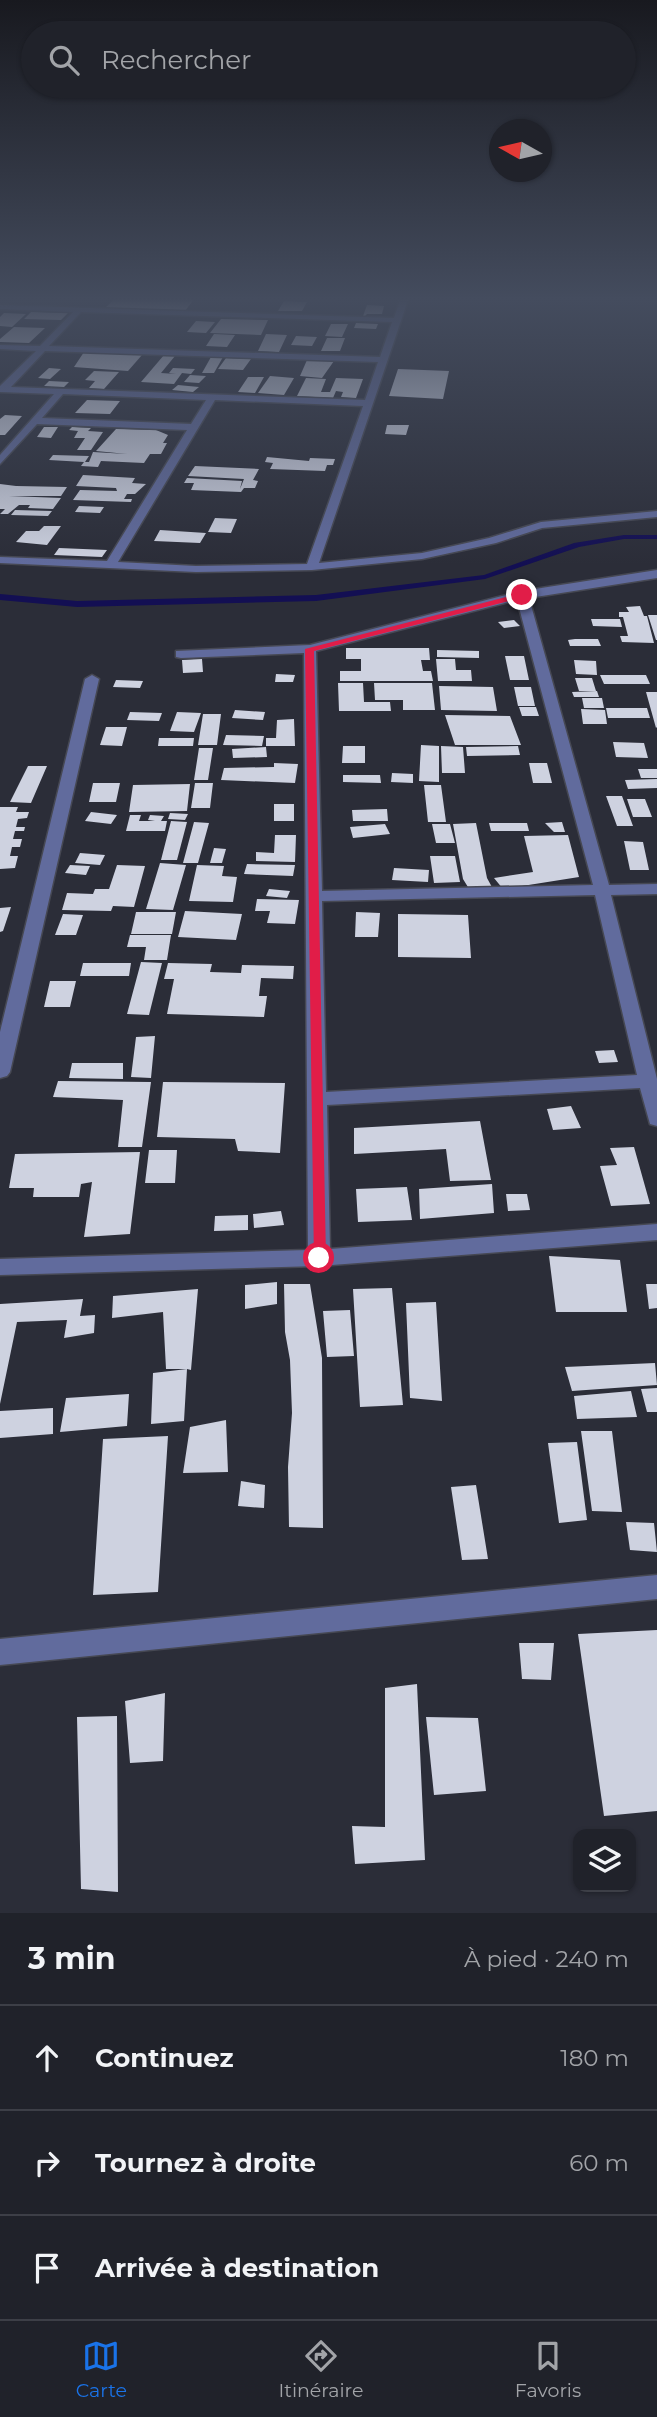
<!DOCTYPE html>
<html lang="fr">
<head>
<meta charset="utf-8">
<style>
  :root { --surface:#20222a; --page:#2d2f36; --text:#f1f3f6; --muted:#a2a4a8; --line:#3d3f47; --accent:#1a73e8 }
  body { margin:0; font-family:Montserrat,sans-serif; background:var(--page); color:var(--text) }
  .controls { position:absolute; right:21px; bottom:21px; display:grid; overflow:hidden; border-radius:14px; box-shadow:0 2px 5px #0004 }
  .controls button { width:63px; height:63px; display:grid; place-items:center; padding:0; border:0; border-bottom:2px solid var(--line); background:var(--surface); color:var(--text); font:35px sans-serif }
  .compass { position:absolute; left:489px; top:119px; width:63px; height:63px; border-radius:50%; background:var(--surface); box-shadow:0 2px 5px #0004; rotate:278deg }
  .stop { position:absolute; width:21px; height:21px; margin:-16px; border:5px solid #e11d48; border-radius:50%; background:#fff }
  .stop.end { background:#e11d48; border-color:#fff; box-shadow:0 2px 7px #0008 }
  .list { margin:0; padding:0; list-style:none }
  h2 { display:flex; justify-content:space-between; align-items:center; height:91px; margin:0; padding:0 28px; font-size:30px }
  h2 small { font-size:23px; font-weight:400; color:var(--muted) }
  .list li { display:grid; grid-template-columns:46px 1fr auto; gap:21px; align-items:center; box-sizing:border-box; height:105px; padding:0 28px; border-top:2px solid var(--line) }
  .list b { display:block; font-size:26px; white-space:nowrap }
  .list em { font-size:23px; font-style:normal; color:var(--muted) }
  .icon { flex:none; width:38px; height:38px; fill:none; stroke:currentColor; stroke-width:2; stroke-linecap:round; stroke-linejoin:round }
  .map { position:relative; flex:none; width:657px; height:1913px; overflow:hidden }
  .search { position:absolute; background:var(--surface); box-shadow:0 2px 5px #0004; left:21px; right:21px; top:21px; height:77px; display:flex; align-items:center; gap:18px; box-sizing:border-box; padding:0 24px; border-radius:38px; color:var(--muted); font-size:26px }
  .sheet { height:406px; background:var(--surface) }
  nav { display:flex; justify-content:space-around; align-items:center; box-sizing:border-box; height:98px; border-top:2px solid var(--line); background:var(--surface); font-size:19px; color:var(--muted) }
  nav a { display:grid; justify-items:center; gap:4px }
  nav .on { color:var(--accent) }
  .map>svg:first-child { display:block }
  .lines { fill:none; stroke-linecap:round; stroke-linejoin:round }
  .stream { fill:#130f53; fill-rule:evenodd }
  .building { fill:#ced2e0 }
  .minor-casing { stroke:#464853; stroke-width:3 }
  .minor { fill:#616b9d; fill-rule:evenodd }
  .route { fill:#e11d48 }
</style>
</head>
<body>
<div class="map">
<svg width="657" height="1913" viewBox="0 0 657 1913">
  <rect width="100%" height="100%" fill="#2b2d38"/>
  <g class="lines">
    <!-- stream -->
    <path class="stream" d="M 624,535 L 657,535 L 657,539 L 624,539 L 579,547 L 485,579 L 316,601 L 77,607 L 0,600 L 0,594 L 77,601 L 316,595 L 484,575 L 574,543 Z"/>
  </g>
  <!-- building -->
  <path class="building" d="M 117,297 L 194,299 L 185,311 L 105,308 Z
    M 284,301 L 307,302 L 302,311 L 278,311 Z
    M 367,305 L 384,306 L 382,314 L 367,314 L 362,319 Z
    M 31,312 L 68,313 L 61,320 L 24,319 Z
    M 4,313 L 26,314 L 12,327 L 0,326 L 0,317 Z
    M 221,319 L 268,320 L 261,335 L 210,333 Z
    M 196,321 L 215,322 L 206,333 L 187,332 Z
    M 356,323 L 378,324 L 376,329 L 354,328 Z
    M 331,324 L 348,324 L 342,337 L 325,336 Z
    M 14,327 L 45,328 L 29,343 L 0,342 L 0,339 Z
    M 214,334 L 235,335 L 227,347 L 206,346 Z
    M 266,334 L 287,335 L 279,352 L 258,351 Z
    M 296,336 L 317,337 L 312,346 L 291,345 Z
    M 327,338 L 345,338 L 340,351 L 321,351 Z
    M 84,352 L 142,355 L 128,371 L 74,367 Z
    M 164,355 L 175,356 L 161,373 L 176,374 L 169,373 L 173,368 L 195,369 L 191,374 L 182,373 L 174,384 L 141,382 Z
    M 211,357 L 223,357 L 214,373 L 202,373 Z
    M 226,358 L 251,359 L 243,370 L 218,369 Z
    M 307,360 L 334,361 L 322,378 L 300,376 Z
    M 49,368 L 61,369 L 50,379 L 38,378 Z
    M 398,369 L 449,371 L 443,399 L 389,396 Z
    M 94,371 L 119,372 L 104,389 L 89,388 L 95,381 L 85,380 Z
    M 190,375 L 206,376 L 199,383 L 184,382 Z
    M 270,376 L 294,378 L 284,395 L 258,393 Z
    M 248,377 L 264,377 L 255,393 L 238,392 Z
    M 306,378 L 326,379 L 321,392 L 330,392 L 336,378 L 363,379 L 356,398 L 341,397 L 343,392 L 336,391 L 333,398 L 297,396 Z
    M 49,381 L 69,382 L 64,387 L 44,386 Z
    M 178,385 L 199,387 L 193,392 L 172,390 Z
    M 87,400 L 120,401 L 110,414 L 75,413 Z
    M 5,415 L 22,416 L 5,435 L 0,435 L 0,419 Z
    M 387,425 L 409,425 L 406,435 L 385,434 Z
    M 44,427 L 58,427 L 51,438 L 37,437 Z
    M 72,427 L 91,428 L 88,431 L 103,432 L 91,450 L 77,450 L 85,438 L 74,438 L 78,431 L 69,430 Z
    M 116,429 L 156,430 L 168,435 L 163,443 L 167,443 L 161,454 L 150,454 L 144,463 L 101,461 L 98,467 L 81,466 L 84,462 L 49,460 L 53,455 L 89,456 L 85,462 L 89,462 L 93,452 L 127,454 L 96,451 Z
    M 267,457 L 309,461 L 310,458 L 335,459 L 333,465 L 327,465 L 325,471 L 270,469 L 273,463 L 265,462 Z
    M 195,466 L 259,469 L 253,480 L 258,481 L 255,488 L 244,488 L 241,492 L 191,490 L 194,483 L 184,483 L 187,478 L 242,481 L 240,489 L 244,479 L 188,476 Z
    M 83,475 L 135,478 L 132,483 L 146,484 L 135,494 L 127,494 L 124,499 L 132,499 L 131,502 L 73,500 L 80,490 L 117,491 L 116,488 L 76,486 Z
    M 0,484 L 16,486 L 67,487 L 61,496 L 9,496 L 61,498 L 53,509 L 28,508 L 30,505 L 19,505 L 8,514 L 0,514 L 5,509 L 0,509 Z
    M 79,506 L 104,507 L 100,513 L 75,512 Z
    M 15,510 L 52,511 L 48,516 L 11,515 Z
    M 215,518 L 237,519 L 231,533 L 208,532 Z
    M 44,526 L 61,526 L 47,545 L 16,542 L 26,531 L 39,531 Z
    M 160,530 L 206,533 L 200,543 L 154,541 Z
    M 59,548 L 107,550 L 102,557 L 54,555 Z
    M 640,606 L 644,616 L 647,616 L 654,643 L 622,642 L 620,636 L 628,636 L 623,617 L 619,617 L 619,612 L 629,612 L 626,607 Z
    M 648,615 L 657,615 L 657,640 L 656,640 Z
    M 591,619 L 620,619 L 622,627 L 593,626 Z
    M 514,620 L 520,626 L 504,628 L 498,622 Z
    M 575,639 L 598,639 L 601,646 L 570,646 L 568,640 Z
    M 346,648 L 429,648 L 430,660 L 421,660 L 423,671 L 431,671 L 433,681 L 340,681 L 340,671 L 361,671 L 361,659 L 346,659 Z
    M 437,650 L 479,651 L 479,658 L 437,657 Z
    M 505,656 L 524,656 L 529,680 L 510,680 Z
    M 202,659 L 203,672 L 183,673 L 182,660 Z
    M 436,659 L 455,659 L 456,670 L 471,670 L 472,681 L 438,681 Z
    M 574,660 L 596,661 L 597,675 L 576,674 Z
    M 276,674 L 295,675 L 293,682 L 275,682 Z
    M 600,675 L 646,675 L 650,684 L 604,684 Z
    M 575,678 L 592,678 L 596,691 L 579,691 Z
    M 116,680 L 143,681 L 140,688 L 113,687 Z
    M 338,683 L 363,683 L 364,702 L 390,702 L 391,711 L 339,711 Z
    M 374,683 L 432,683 L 435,710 L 403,710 L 403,700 L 375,700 Z
    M 439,686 L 493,687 L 497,711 L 441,710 Z
    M 514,687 L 531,687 L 535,706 L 518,706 Z
    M 597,691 L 599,697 L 574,697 L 572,692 Z
    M 646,692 L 657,692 L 657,727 L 656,728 Z
    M 582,698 L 602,698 L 604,708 L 584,708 Z
    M 519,707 L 536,707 L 539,716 L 522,716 Z
    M 606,708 L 647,708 L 650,718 L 608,718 Z
    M 581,709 L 605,710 L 607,724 L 583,724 Z
    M 235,710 L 265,712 L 263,720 L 232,718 Z
    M 130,712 L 162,713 L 159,721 L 127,720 Z
    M 177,712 L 201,713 L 194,732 L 170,731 Z
    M 203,714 L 221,714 L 217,745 L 198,745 Z
    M 445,715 L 510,716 L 521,745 L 455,745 Z
    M 294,719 L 295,746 L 266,746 L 266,738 L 276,738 L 277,720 Z
    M 106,727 L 127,727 L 122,746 L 100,745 Z
    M 226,735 L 264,736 L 262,746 L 223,745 Z
    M 159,738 L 194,738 L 193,746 L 158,746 Z
    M 613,742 L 644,743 L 648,758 L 616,757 Z
    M 421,745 L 439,746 L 439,782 L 419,781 Z
    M 343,746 L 365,746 L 365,763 L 342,763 Z
    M 441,746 L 463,747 L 465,773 L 442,773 Z
    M 518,746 L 520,755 L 467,756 L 466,747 Z
    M 266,747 L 267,757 L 233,758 L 232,749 Z
    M 199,748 L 213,748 L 208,780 L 194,780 Z
    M 274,763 L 298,764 L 295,783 L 221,780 L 224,768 L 274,767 Z
    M 529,763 L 547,763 L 552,783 L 533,783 Z
    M 28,766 L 47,766 L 31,803 L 10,802 Z
    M 638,769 L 657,769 L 657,778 L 641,778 Z
    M 392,773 L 413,774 L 413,783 L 391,782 Z
    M 343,775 L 380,775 L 381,783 L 343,782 Z
    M 657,779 L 657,788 L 628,789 L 625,780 Z
    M 93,783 L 120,783 L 116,802 L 89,802 Z
    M 195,783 L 213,783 L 210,808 L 191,808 Z
    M 190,784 L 187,811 L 129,812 L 133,785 Z
    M 424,785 L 441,785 L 446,822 L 428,822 Z
    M 606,796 L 622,796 L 633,826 L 617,826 Z
    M 627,799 L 645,799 L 652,817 L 633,817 Z
    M 274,804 L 294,804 L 294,821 L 274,821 Z
    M 0,807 L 18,807 L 16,812 L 29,812 L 27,818 L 18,819 L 16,827 L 25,827 L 24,831 L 15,831 L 13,839 L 22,839 L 20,847 L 12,847 L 10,856 L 18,856 L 15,868 L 0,869 Z
    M 387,809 L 388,821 L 353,821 L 352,810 Z
    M 91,812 L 117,815 L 111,824 L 85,821 Z
    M 170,813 L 188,814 L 185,820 L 168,819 Z
    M 130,815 L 141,815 L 139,821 L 155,821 L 148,820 L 150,815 L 164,816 L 161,821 L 167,821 L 165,831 L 126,831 Z
    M 171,821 L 187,822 L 177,860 L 161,860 Z
    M 194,822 L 209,823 L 198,863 L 183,863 Z
    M 562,822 L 565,832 L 554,832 L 545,823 Z
    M 476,823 L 487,878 L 493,889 L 471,892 L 463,879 L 453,824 Z
    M 489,823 L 527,823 L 529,831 L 491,831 Z
    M 385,824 L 390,834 L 353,838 L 350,827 Z
    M 432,824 L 450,824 L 455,843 L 436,843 Z
    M 275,835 L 296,835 L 295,862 L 256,861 L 256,852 L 274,853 Z
    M 568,835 L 579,877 L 503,889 L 494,878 L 533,872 L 524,836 Z
    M 624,841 L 643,842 L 649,870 L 630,870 Z
    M 214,848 L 226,849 L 222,863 L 210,863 Z
    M 80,853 L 105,855 L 100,865 L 75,863 Z
    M 430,856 L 455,856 L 460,882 L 434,883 Z
    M 160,863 L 186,865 L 173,910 L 146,909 Z
    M 247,864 L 295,865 L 293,876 L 244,874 Z
    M 70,865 L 90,866 L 86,875 L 65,873 Z
    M 117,865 L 145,866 L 134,907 L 113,906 L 111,911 L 62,910 L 67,893 L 93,894 L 95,889 L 109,889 Z
    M 197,865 L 224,866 L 222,876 L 237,877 L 233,902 L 189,901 Z
    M 394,868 L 429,870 L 428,882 L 392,880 Z
    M 269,889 L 290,891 L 287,898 L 266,896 Z
    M 257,899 L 299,900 L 295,924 L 267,923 L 270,911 L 255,911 Z
    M 11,907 L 3,931 L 0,932 L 0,908 Z
    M 185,911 L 242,914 L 236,940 L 178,937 Z
    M 136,912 L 176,912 L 172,934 L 131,934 Z
    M 356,912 L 380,913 L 378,937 L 355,937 Z
    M 63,914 L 83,915 L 76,935 L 55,935 Z
    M 398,914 L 468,915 L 471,958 L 398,957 Z
    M 130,935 L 171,935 L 167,960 L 144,960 L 146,947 L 127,947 Z
    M 141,962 L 162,963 L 149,1015 L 127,1014 Z
    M 83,963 L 131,963 L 129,976 L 80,976 Z
    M 168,963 L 212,964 L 210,972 L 241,973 L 242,965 L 294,966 L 293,979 L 261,978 L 259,996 L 267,996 L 264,1017 L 167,1014 L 174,979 L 164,979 Z
    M 50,981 L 76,981 L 70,1007 L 44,1007 Z
    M 155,1036 L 151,1078 L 131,1077 L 136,1037 Z
    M 614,1050 L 618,1062 L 599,1063 L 595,1051 Z
    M 72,1063 L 123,1063 L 123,1079 L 69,1078 Z
    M 58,1081 L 151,1082 L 142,1147 L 118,1147 L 123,1100 L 53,1097 Z
    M 163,1082 L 285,1083 L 280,1153 L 238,1151 L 235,1139 L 157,1137 Z
    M 571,1106 L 581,1128 L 553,1130 L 547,1109 Z
    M 480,1121 L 491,1180 L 450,1181 L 446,1149 L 354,1154 L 354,1128 Z
    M 634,1147 L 650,1204 L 611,1206 L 600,1166 L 617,1165 L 610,1148 Z
    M 149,1150 L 177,1150 L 175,1183 L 145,1183 Z
    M 140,1152 L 130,1234 L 84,1237 L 92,1182 L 81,1184 L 79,1197 L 33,1197 L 34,1188 L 9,1188 L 15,1154 Z
    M 492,1184 L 494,1213 L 420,1219 L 419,1189 Z
    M 407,1187 L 412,1220 L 358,1222 L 356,1189 Z
    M 506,1194 L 527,1194 L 530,1210 L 508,1211 Z
    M 281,1211 L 284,1225 L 254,1228 L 253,1214 Z
    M 248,1215 L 248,1230 L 214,1231 L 215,1216 Z
    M 549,1256 L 620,1260 L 627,1312 L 556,1312 Z
    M 277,1282 L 277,1304 L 245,1309 L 245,1285 Z
    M 284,1284 L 310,1284 L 322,1358 L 323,1528 L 289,1527 L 288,1467 L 292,1413 L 290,1360 L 285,1332 Z
    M 646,1284 L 657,1284 L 657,1308 L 649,1309 Z
    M 392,1288 L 403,1405 L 360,1407 L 353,1289 Z
    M 198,1289 L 191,1370 L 187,1369 L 184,1421 L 151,1424 L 153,1373 L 187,1369 L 166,1369 L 163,1312 L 112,1318 L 113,1296 Z
    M 83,1299 L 80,1316 L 95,1315 L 94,1333 L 64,1338 L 67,1320 L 17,1322 L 0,1404 L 0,1304 Z
    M 436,1302 L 442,1401 L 410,1398 L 406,1303 Z
    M 350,1310 L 354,1356 L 327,1357 L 323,1311 Z
    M 655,1363 L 657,1385 L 572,1391 L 565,1367 Z
    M 657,1388 L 657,1412 L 647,1412 L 641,1389 Z
    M 631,1391 L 637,1417 L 577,1419 L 574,1396 Z
    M 129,1394 L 127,1426 L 60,1432 L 66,1398 Z
    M 53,1408 L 53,1434 L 0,1438 L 0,1411 Z
    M 226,1420 L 228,1472 L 183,1473 L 190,1427 Z
    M 581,1431 L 612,1431 L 622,1512 L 592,1511 Z
    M 168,1436 L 158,1592 L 93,1595 L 103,1439 Z
    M 577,1442 L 587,1520 L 559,1523 L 548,1443 Z
    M 241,1481 L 265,1485 L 264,1508 L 238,1506 Z
    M 476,1485 L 488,1559 L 462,1560 L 451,1487 Z
    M 626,1522 L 654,1523 L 657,1552 L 630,1550 Z
    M 657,1630 L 657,1811 L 604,1816 L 578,1634 Z
    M 519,1643 L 554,1643 L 551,1680 L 522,1679 Z
    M 417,1684 L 425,1860 L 355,1864 L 352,1826 L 385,1827 L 385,1688 Z
    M 165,1693 L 163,1761 L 130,1763 L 125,1701 Z
    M 117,1716 L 118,1892 L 81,1889 L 77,1717 Z
    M 426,1717 L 478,1718 L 486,1791 L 434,1795 Z"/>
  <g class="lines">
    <defs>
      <path id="minor" d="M 216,297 L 340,297 L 336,299 L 220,299 Z
        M 401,297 L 409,297 L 319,563 L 422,553 L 489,538 L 541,522 L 657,511 L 657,517 L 542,528 L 496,543 L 422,559 L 312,570 L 196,572 L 0,563 L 0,557 L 107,561 L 187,430 L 37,424 L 0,464 L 0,455 L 54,394 L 0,392 L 0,386 L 36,351 L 0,349 L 0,345 L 40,346 L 73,312 L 0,309 L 0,305 L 394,318 ZM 81,312 L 392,322 L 380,357 L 49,346 ZM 45,351 L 378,362 L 365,400 L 11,387 ZM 63,394 L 206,400 L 191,424 L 42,418 ZM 215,400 L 363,406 L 307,564 L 196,566 L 118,562 Z
        M 657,570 L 657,578 L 529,598 L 609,885 L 657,884 L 657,894 L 611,895 L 657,1079 L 657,1126 L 650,1124 L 640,1088 L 327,1105 L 330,1249 L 657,1224 L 657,1240 L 319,1266 L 0,1275 L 0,1259 L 308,1250 L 304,653 L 181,658 L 176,657 L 176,651 L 310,645 L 522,591 ZM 517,600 L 593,885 L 322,891 L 316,651 ZM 595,895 L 637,1075 L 326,1092 L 322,901 Z
        M 92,675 L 99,679 L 10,1072 L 7,1076 L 0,1078 L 0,1032 L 85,679 Z
        M 657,1575 L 657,1599 L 0,1665 L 0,1639 Z"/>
    </defs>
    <!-- minor casing -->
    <use href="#minor" class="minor-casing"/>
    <!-- minor -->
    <use href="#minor" class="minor"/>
  </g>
  <!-- sky -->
  <linearGradient id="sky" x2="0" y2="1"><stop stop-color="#18191f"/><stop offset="0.53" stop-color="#444c5e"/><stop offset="1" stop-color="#444c5e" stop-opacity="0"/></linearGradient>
  <rect width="657" height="564" fill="url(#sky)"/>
  <!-- route -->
  <path class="route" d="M 522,593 L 525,597 L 314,651 L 326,1258 L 319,1263 L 314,1261 L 305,649 Z"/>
</svg>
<div class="controls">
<button><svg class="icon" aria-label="layers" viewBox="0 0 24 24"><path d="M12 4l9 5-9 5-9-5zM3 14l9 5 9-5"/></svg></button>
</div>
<svg class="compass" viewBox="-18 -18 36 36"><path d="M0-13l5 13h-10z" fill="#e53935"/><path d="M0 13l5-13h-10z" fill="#a2a4a8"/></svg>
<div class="stop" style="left:319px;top:1258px"></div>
<div class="stop end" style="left:522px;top:595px"></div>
<div class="search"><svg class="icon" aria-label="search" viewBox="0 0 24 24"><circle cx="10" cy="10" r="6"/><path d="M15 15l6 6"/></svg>Rechercher</div>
</div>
<section class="sheet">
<h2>3 min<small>À pied · 240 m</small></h2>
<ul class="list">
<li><svg class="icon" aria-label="ahead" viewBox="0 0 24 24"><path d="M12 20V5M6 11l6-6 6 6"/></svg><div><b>Continuez</b></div><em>180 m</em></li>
<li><svg class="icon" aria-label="right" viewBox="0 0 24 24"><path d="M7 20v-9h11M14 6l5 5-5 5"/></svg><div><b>Tournez à droite</b></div><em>60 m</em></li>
<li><svg class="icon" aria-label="arrive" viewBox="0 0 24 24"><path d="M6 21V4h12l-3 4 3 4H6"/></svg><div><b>Arrivée à destination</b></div></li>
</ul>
</section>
<nav>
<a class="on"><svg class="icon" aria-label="map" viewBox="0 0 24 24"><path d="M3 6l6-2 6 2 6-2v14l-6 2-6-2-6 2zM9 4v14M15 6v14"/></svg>Carte</a>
<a><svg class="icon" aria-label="directions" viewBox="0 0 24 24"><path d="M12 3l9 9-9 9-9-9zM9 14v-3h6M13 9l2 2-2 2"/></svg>Itinéraire</a>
<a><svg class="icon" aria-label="saved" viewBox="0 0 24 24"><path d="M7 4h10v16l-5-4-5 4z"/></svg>Favoris</a>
</nav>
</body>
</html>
